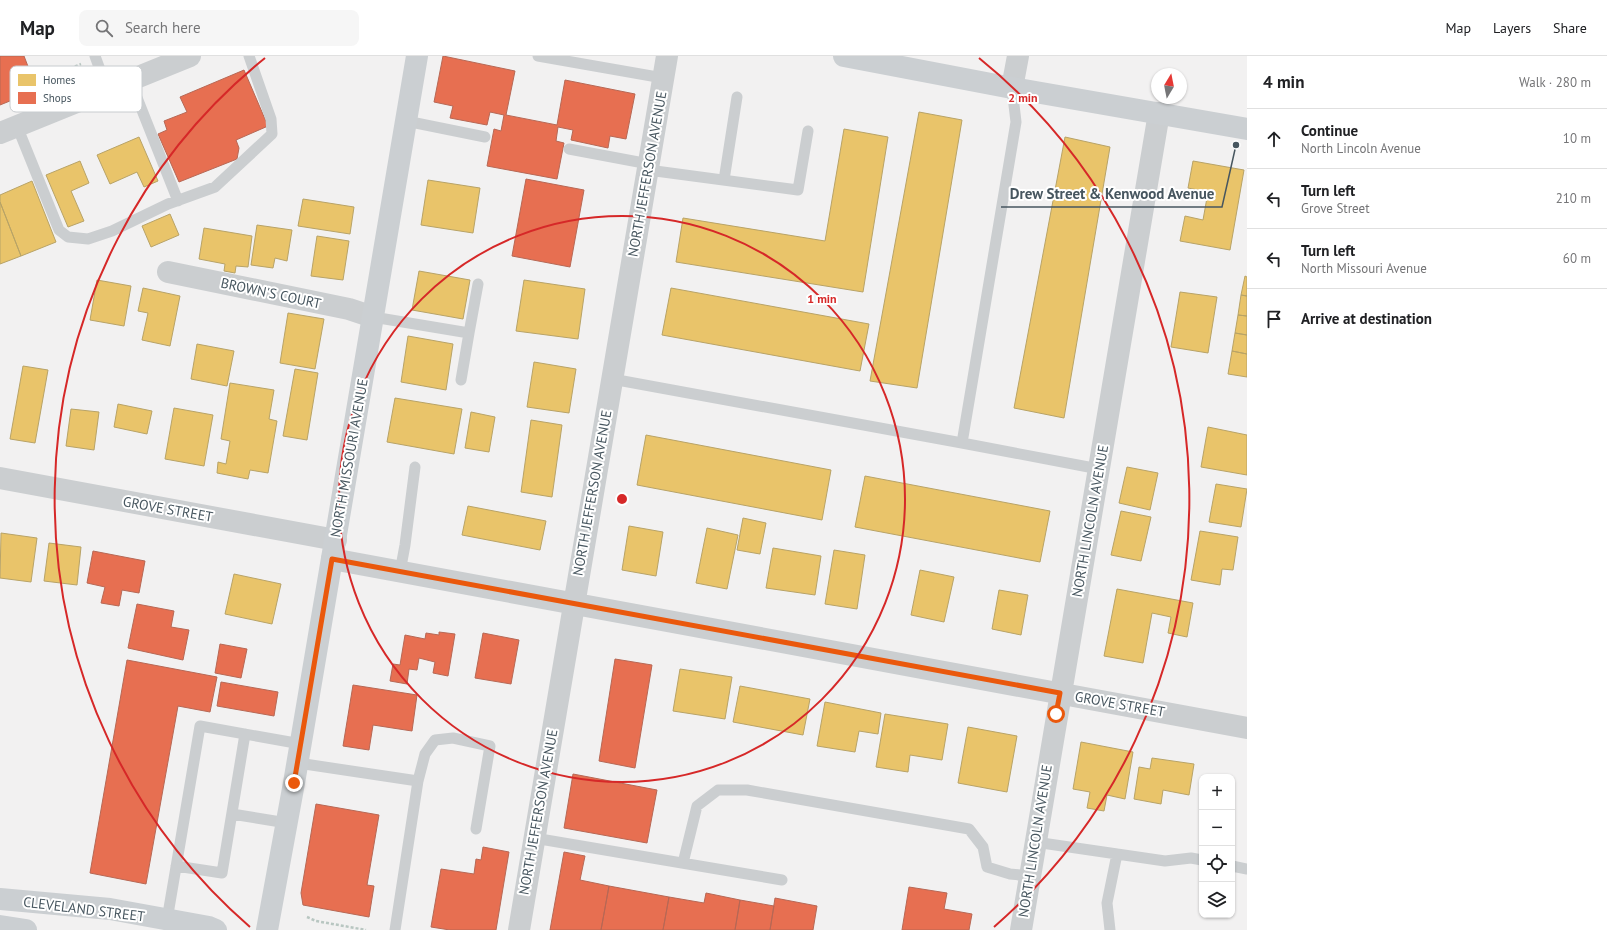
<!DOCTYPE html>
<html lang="en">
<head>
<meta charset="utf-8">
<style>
  :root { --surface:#fff; --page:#f6f6f6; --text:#202124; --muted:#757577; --line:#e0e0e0 }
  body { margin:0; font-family:"PT Sans",sans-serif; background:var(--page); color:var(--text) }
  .controls { position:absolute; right:12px; bottom:12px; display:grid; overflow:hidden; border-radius:8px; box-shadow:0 1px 3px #0004 }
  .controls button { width:36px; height:36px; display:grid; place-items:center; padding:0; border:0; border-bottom:1px solid var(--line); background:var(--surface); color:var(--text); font:20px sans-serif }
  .compass { position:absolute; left:1151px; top:12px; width:36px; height:36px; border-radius:50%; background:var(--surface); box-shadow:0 1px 3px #0004; rotate:10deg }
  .stop { position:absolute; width:12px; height:12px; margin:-9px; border:3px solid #ea580c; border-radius:50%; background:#fff }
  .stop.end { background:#ea580c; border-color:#fff; box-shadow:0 1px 4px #0008 }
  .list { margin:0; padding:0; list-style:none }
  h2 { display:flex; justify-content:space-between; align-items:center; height:52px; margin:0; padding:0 16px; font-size:17px }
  h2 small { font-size:13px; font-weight:400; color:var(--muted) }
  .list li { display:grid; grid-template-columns:26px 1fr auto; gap:12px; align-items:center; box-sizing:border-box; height:60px; padding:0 16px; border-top:1px solid var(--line) }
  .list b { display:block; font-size:15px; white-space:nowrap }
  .list p { margin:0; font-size:13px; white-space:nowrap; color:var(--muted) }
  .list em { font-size:13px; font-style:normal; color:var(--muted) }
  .icon { flex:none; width:22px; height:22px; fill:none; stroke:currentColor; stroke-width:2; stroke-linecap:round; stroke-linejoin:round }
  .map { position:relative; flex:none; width:1247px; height:874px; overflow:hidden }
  header { display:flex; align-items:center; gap:24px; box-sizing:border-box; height:56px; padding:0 20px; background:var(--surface); border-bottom:1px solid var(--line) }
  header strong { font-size:19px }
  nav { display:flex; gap:22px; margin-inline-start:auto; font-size:14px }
  .search { width:280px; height:36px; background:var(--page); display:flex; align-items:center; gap:10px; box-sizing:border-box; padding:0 14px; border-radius:8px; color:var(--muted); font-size:15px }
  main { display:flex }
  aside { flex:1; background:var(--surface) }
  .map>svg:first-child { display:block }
  .homes { fill:#e9c46a; stroke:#b8a367 }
  .shops { fill:#e76f51; stroke:#b76855 }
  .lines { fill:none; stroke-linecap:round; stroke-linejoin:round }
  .path { stroke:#b8c6c1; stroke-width:2.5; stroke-dasharray:3 2; stroke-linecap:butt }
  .lane { stroke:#cbced0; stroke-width:11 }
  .street { stroke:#cbced0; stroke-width:22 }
  .secondary { stroke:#cbcfd2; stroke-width:22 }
  .route { stroke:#ea580c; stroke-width:5 }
  .ring { fill:none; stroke:#d62828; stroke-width:2 }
  .labels { text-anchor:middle; stroke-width:4; stroke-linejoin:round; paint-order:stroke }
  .street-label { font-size:14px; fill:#47565f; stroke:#fff }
  .key { fill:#fff; stroke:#c8cccf; stroke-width:1 }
  .key-label { font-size:11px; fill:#47565f }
  .centre { fill:#d62828; stroke:#fff; stroke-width:2 }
  .ring-label { font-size:12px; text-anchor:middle; font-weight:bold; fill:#d62828; stroke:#fff; stroke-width:4; stroke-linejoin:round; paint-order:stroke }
  .leader { fill:none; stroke:#47565f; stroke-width:1.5 }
  .callout-dot { fill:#47565f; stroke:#fff; stroke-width:1.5 }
  .callout-label { font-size:15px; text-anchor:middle; font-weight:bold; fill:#47565f; stroke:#fff; stroke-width:4; stroke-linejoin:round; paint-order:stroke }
</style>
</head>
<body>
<header>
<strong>Map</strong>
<div class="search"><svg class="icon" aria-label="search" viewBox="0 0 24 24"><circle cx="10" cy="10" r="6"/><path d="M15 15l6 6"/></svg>Search here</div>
<nav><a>Map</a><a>Layers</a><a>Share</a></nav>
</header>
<main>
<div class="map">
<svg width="1247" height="874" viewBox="0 0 1247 874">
  <rect width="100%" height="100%" fill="#f2f1f1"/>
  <!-- homes -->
  <path class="homes" d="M 919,56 L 962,64 L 917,332 L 870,325 Z
    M 844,73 L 888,81 L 863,236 L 676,206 L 683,162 L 825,185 Z
    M 139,81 L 158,125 L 144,131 L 137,116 L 110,128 L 97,99 Z
    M 1065,81 L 1110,91 L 1064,362 L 1014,352 Z
    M 80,105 L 89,127 L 71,135 L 84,165 L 68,171 L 46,119 Z
    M 1193,105 L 1244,114 L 1230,194 L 1180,185 L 1185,160 L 1203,164 L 1208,136 L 1188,132 Z
    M 428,124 L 480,132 L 473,177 L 421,169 Z
    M 32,125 L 56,186 L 21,200 L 0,146 L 0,139 Z
    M 303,143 L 354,151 L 350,178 L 298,170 Z
    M 0,146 L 21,200 L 0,208 Z
    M 170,158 L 179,179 L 151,191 L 142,170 Z
    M 257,169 L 292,174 L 287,205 L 275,202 L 273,212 L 251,209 Z
    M 204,172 L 252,180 L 248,211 L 236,210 L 235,217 L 224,215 L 225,208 L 199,203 Z
    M 317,180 L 349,185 L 343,224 L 311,220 Z
    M 419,215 L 470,224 L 463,263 L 412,254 Z
    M 1245,220 L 1247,221 L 1247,240 L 1241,239 Z
    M 97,224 L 131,230 L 124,270 L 90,264 Z
    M 524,224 L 585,233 L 578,283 L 516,275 Z
    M 143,232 L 180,240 L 170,290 L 142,284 L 148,257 L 138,255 Z
    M 671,232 L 869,268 L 860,315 L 662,279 Z
    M 1180,236 L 1217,241 L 1208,297 L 1171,291 Z
    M 1241,239 L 1247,240 L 1247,260 L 1238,259 Z
    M 288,257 L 324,263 L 315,313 L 280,307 Z
    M 1238,259 L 1247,260 L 1247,279 L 1235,277 Z
    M 1235,277 L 1247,279 L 1247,298 L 1232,295 Z
    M 408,280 L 453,288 L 446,334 L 401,326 Z
    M 197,288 L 234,295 L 227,330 L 191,323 Z
    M 1232,295 L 1247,298 L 1247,321 L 1228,318 Z
    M 534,306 L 576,313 L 569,357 L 527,351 Z
    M 23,310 L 48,314 L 35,387 L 10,383 Z
    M 295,313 L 318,317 L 307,384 L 283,380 Z
    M 230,327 L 274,334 L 269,363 L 277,365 L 268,417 L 250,414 L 248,423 L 217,417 L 218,406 L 226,408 L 230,385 L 221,383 Z
    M 395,342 L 462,353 L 454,398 L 387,386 Z
    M 118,348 L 152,355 L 147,378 L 114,371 Z
    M 174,352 L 213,359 L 204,410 L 165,403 Z
    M 71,353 L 99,356 L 94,394 L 66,390 Z
    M 471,356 L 495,361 L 489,396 L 465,392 Z
    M 531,364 L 562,369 L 552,441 L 521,436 Z
    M 1208,371 L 1247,379 L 1247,419 L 1201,411 Z
    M 646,379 L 831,414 L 822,464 L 637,429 Z
    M 1127,411 L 1158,417 L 1150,454 L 1119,447 Z
    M 865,420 L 1050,455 L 1040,506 L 855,471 Z
    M 1216,428 L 1247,433 L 1241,471 L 1209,466 Z
    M 468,450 L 546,465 L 540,494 L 462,479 Z
    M 1121,455 L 1151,461 L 1141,505 L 1111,499 Z
    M 743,462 L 766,467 L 760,498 L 737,494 Z
    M 629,470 L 663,476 L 656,520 L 622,514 Z
    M 707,472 L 738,479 L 727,533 L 696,527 Z
    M 1200,475 L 1238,481 L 1233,514 L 1222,513 L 1220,529 L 1191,524 Z
    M 1,477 L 37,482 L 31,526 L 0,522 Z
    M 49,487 L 81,491 L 77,529 L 44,525 Z
    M 773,492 L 821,500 L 815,539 L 766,532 Z
    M 834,494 L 865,499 L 857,553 L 825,548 Z
    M 920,514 L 954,521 L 944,566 L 911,559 Z
    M 234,518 L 281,528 L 272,568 L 225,558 Z
    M 1117,533 L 1193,547 L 1187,581 L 1168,577 L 1171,561 L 1152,557 L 1143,607 L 1104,600 Z
    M 999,534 L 1028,539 L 1021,579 L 992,573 Z
    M 680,613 L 732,621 L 725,663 L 673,655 Z
    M 740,630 L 810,643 L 803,679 L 733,666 Z
    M 825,646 L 881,657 L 878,678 L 859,675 L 855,696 L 817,690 Z
    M 885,658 L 948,668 L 942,704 L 910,699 L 908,716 L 876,711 Z
    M 968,671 L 1017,680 L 1007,736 L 958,727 Z
    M 1081,686 L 1133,696 L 1125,743 L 1107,739 L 1104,755 L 1087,752 L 1090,736 L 1073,733 Z
    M 1152,702 L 1194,708 L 1189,739 L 1163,734 L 1161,748 L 1134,743 L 1139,711 L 1150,713 Z"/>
  <!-- shops -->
  <path class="shops" d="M 0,0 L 24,0 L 37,34 L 0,49 Z
    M 443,0 L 515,15 L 506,59 L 557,69 L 565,24 L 635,38 L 626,83 L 610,80 L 608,92 L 571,84 L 573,74 L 558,71 L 556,85 L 564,87 L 557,123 L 487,110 L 494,73 L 501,75 L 504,59 L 490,56 L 487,69 L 450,62 L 453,50 L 434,46 Z
    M 244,14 L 268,70 L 236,84 L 239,92 L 237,103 L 179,126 L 158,78 L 167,74 L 164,65 L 187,56 L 180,41 Z
    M 526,123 L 584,134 L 570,211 L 512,200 Z
    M 93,495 L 145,505 L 139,537 L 122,534 L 119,550 L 101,547 L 105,531 L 87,527 Z
    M 137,548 L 174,555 L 171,571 L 189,574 L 183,604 L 128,592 Z
    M 439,576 L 455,578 L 448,620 L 433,617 L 435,606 L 419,602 L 417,614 L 409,613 L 407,628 L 390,625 L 393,608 L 400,609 L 405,579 L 425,583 L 426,577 L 439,579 Z
    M 483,577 L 519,584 L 511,628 L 475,622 Z
    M 220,588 L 247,593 L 241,622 L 215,617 Z
    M 615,603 L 652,609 L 635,712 L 599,705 Z
    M 127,604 L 217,621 L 210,656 L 178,650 L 146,828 L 90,817 Z
    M 221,626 L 278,636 L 274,660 L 217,650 Z
    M 353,629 L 417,639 L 412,675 L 373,669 L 369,694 L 343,690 Z
    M 573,718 L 657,734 L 647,787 L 564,772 Z
    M 316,748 L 379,759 L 367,829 L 374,830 L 369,861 L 303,849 L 301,837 Z
    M 483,791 L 509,796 L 496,874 L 450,874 L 431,871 L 441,813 L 474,818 L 476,803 L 481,804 Z
    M 564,796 L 585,800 L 580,824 L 609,830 L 601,874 L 550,874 Z
    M 609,830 L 669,841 L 663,874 L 601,874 Z
    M 909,831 L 947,837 L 944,853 L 972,858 L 969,874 L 902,874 Z
    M 706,837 L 740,844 L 735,874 L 663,874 L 669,841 L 704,847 Z
    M 775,842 L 817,850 L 813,874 L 770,874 Z
    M 740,844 L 774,850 L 770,874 L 735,874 Z"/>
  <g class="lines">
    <!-- path -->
    <path class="path" d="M 61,16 L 81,8
      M 307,861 L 316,865 L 366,874"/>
    <!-- lane -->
    <path class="lane" d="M 95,0 L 107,33
      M 538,0 L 663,22
      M 130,24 L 178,145
      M 406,65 L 485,81
      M 17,70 L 59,174 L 68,181 L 88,183 L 112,175 L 168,148 L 215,131 L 272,78 L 271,63 L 249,0
      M 569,93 L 649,108
      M 648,114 L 798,134 L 808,75
      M 724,124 L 737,41
      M 373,261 L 469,277 L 461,324
      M 469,277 L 478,228
      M 612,323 L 962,387 L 1016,66 L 1012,32
      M 962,387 L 1099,413
      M 400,516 L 405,489 L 415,411
      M 298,707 L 418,725 L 395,874
      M 418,725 L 425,698 L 435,684 L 453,682 L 490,690 L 476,773
      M 232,758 L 287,767
      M 534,782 L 782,824
      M 1035,786 L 1165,805 L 1191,802 L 1202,804
      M 683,807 L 697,750 L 718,734 L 747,734 L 969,773 L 983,791 L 987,811 L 1010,818 L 1030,820
      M 176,810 L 222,817 L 245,678
      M 1232,810 L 1247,813
      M 167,864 L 200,670 L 301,688
      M 1110,874 L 1107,847 L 1117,798"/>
    <!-- street -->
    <path class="street" d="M 1012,32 L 1018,0
      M 0,77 L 190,0
      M 168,216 L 349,253 L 373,261
      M 0,422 L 336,484
      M 332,503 L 1247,672
      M 519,874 L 667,0
      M 1021,874 L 1159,57"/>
    <!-- secondary -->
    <path class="secondary" d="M 844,0 L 1012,32 L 1247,73
      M 0,843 L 110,853 L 209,871 L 216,874
      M 0,870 L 26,874
      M 267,874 L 294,727 L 417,0"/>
  </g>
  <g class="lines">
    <!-- route -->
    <path class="route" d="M 294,727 L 332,503 L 1060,637 L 1056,658"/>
  </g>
  <!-- distance rings -->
  <g class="ring">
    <circle cx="622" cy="443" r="283"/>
    <path d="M250 871A567 567 0 0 1 265 2M979 2A567 567 0 0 1 994 871"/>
  </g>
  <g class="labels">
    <!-- street labels -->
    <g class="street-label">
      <text transform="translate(647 118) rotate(-80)" y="5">NORTH JEFFERSON AVENUE</text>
      <text transform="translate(271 237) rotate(12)" y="5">BROWN'S COURT</text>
      <text transform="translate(349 402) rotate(-80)" y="5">NORTH MISSOURI AVENUE</text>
      <text transform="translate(592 437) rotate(-80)" y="5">NORTH JEFFERSON AVENUE</text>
      <text transform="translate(168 453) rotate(10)" y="5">GROVE STREET</text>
      <text transform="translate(1090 465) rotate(-80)" y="5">NORTH LINCOLN AVENUE</text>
      <text transform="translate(1120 648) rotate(10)" y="5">GROVE STREET</text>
      <text transform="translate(538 756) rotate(-80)" y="5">NORTH JEFFERSON AVENUE</text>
      <text transform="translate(1035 785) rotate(-81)" y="5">NORTH LINCOLN AVENUE</text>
      <text transform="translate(84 853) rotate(7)" y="5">CLEVELAND STREET</text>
    </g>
  </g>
  <!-- legend -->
  <rect x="10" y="10" width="132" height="46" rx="6" class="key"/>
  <rect x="18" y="18" width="18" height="12" fill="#e9c46a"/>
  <rect x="18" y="36" width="18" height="12" fill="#e76f51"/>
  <g class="key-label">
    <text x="43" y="28">Homes</text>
    <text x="43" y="46">Shops</text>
  </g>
  <circle cx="622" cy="443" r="6" class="centre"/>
  <g class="ring-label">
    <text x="1023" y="46">2 min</text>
    <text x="822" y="247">1 min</text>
  </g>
  <!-- callouts -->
  <path class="leader" d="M1236 89L1222 151H1001"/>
  <circle class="callout-dot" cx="1236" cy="89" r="4"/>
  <g class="callout-label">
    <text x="1112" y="143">Drew Street &amp; Kenwood Avenue</text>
  </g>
</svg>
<div class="controls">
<button>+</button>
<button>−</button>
<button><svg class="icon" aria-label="locate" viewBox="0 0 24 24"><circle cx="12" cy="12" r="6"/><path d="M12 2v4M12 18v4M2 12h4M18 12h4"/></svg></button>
<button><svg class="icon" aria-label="layers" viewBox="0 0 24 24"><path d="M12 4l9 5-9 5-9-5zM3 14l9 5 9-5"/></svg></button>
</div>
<svg class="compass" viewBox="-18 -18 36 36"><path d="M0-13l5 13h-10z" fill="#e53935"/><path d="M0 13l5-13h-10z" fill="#757577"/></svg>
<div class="stop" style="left:1056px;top:658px"></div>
<div class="stop end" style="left:294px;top:727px"></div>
</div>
<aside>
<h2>4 min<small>Walk · 280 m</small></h2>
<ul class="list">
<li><svg class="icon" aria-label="ahead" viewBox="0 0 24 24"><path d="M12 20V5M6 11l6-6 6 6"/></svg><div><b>Continue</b><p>North Lincoln Avenue</p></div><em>10 m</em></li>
<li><svg class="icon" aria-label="left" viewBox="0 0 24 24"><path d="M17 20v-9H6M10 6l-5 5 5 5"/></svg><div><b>Turn left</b><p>Grove Street</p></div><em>210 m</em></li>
<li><svg class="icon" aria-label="left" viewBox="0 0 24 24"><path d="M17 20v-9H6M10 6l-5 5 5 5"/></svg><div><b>Turn left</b><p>North Missouri Avenue</p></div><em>60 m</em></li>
<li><svg class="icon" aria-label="arrive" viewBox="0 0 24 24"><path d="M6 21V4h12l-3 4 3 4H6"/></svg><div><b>Arrive at destination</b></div></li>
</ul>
</aside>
</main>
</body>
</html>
